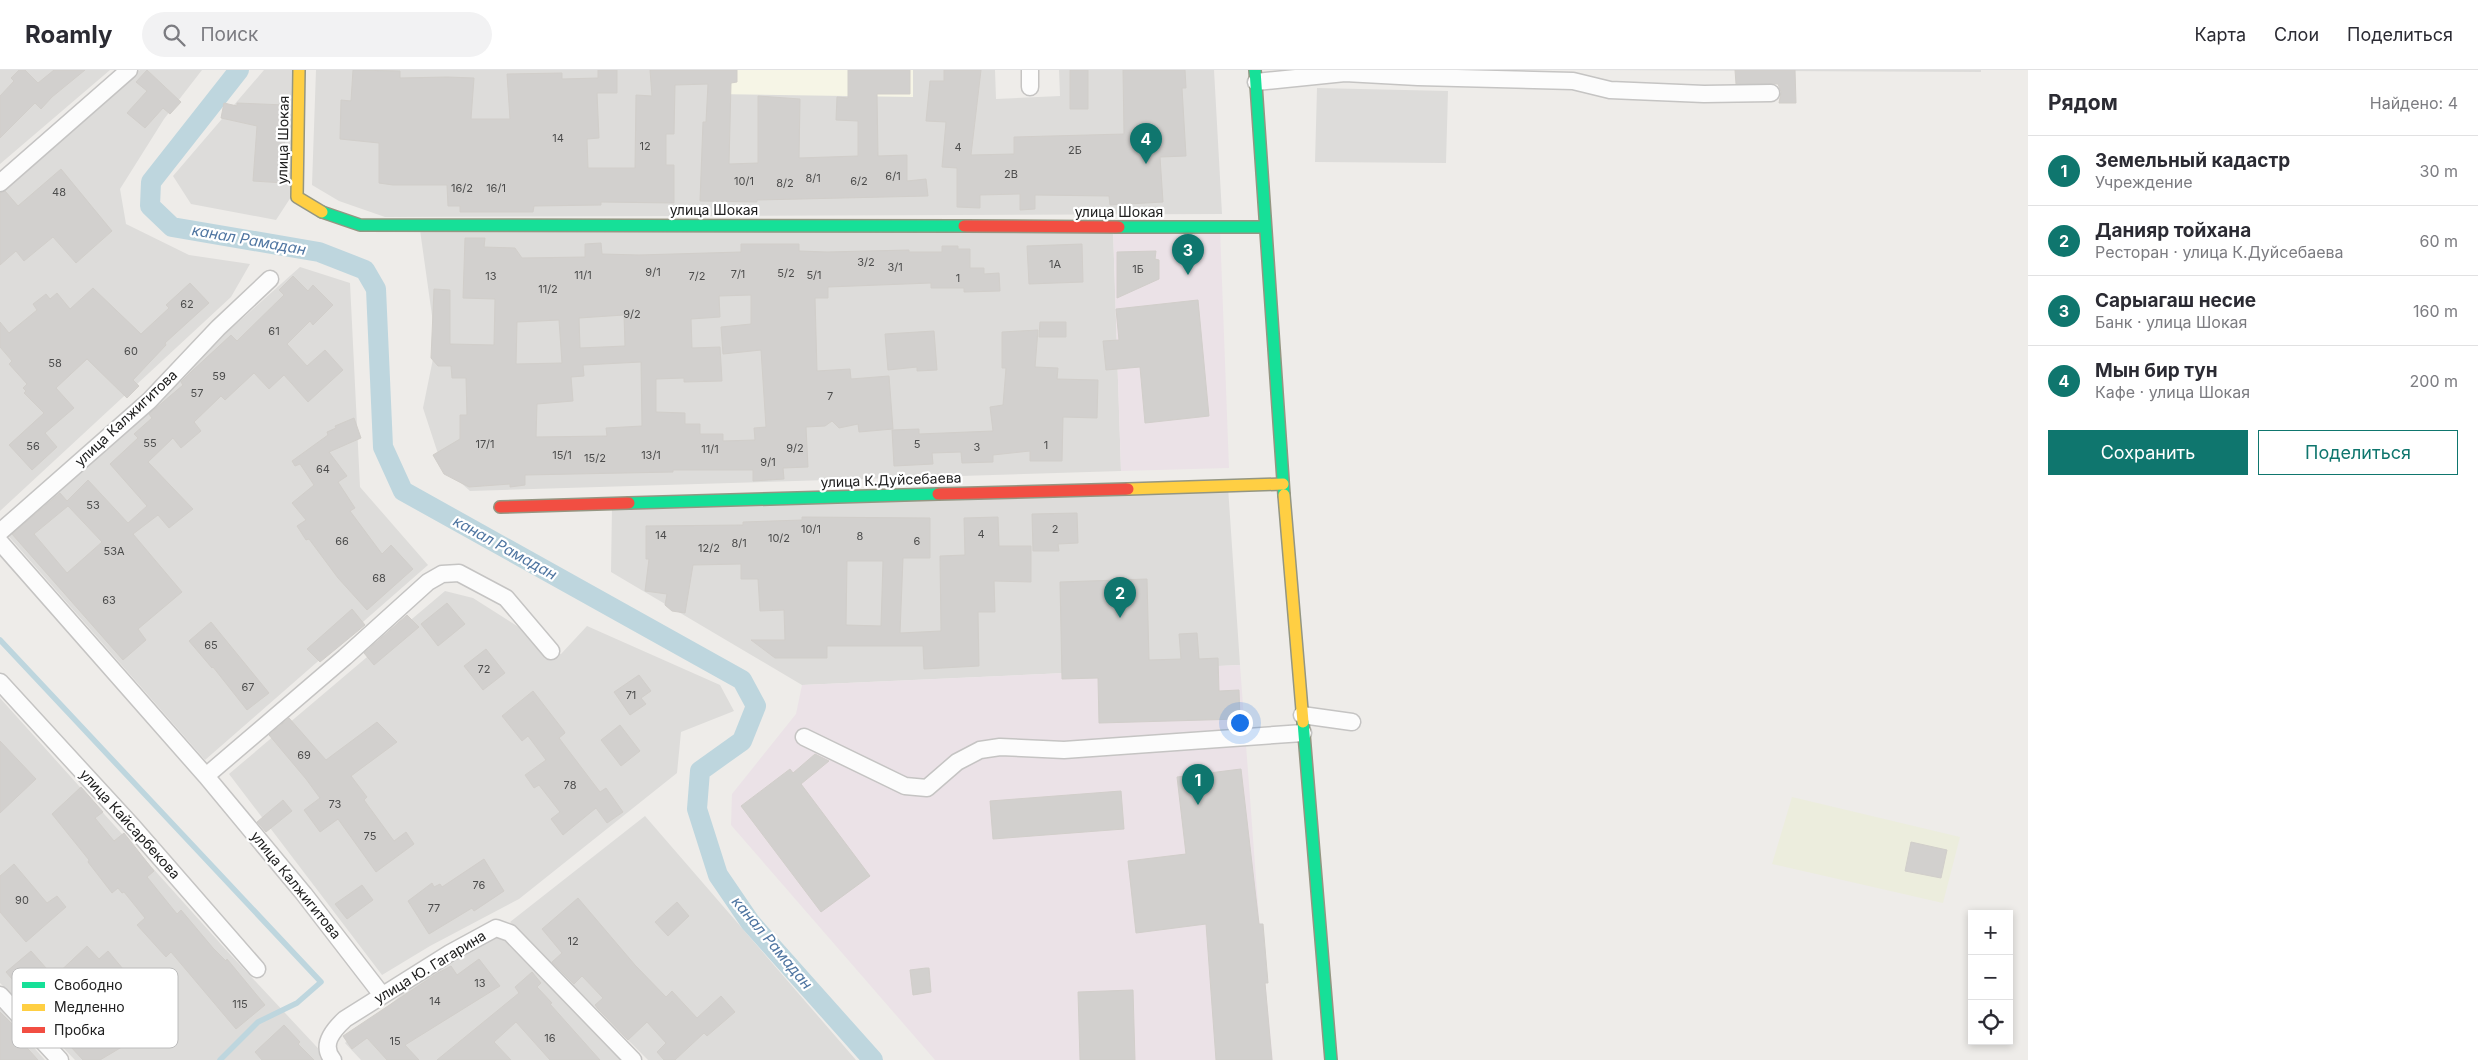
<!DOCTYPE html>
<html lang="ru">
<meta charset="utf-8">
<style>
body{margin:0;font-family:Inter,sans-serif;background:#f2f2f3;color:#2b2b33}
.controls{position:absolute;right:15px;bottom:15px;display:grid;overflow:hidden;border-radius:0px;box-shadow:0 2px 8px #0003}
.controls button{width:45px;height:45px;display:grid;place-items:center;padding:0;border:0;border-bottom:1px solid #e1e1e2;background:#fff;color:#2b2b33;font:25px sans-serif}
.you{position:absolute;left:1239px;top:652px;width:18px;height:18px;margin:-12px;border:4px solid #fff;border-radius:50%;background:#1a73e8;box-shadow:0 0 0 8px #1a73e833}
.badge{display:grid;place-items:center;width:32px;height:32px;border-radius:50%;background:#0f766e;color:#fff;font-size:16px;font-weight:700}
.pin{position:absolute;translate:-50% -41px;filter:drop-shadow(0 1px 2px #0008)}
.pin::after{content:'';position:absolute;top:26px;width:18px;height:15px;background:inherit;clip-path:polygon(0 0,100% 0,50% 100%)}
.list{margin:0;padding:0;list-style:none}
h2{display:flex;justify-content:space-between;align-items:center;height:65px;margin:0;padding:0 20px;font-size:21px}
h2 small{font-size:16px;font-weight:400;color:#7c7c81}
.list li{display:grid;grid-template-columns:32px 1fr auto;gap:15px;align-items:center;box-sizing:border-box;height:70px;padding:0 20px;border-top:1px solid #e1e1e2}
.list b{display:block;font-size:19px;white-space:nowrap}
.list p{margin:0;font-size:16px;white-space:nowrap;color:#7c7c81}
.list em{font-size:16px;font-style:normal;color:#7c7c81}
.actions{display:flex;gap:10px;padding:15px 20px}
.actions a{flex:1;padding:11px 0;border:1px solid #0f766e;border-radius:0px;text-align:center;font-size:18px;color:#0f766e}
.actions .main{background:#0f766e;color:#fff}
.icon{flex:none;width:28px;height:28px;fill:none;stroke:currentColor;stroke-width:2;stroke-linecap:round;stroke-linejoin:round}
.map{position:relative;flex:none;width:2028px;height:990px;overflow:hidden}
header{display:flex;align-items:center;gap:30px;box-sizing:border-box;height:70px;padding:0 25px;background:#fff;border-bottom:1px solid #e1e1e2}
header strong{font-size:24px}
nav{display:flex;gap:28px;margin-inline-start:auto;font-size:18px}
.search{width:350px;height:45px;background:#f2f2f3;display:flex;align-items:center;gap:12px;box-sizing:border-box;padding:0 18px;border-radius:28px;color:#7c7c81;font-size:19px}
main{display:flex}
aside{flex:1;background:#fff}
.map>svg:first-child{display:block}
.residential{fill:#dddcda}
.industrial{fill:#ebe2e7}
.education{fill:#f6f5e6}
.farmland{fill:#eceddd}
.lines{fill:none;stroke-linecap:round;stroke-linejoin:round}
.stream{stroke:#bed6de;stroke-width:5.5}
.canal{stroke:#bed6de;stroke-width:20}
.building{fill:#d2d0ce;stroke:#d1ceca;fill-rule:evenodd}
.street-casing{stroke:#c5c4c3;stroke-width:19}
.fast-casing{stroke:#949682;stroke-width:14}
.slow-casing{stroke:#949682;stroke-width:14}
.jam-casing{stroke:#949682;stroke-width:14}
.street{stroke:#fcfcfc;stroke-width:16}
.fast{stroke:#16e098;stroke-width:11}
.slow{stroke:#ffcf43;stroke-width:11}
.jam{stroke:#f24e42;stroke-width:11}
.labels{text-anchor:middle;stroke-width:4.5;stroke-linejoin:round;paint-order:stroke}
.number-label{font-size:11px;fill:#4c4c4c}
.street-label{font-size:14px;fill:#202020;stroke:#fff}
.water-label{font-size:15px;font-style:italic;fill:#4f75a1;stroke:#fff}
.key{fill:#fff;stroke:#bcbcbc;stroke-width:1}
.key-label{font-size:14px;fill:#202020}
</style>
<header>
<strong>Roamly</strong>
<div class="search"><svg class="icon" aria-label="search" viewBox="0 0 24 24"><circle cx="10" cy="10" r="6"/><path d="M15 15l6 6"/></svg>Поиск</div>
<nav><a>Карта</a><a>Слои</a><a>Поделиться</a></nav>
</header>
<main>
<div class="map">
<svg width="2028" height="990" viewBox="0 0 2028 990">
<rect width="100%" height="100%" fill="#eeece9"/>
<path class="residential" d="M0,0H110L0,94Z
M140,0H202L164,49L120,119L126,154L189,185L250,194L231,227L0,441V113L83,44Z
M264,0H292L291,127L276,150L191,134L173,106Z
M316,0H995L996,29L1060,26L1059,0H1214L1222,144L385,147L339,131L312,115Z
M1606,0H1981V2Z
M1317,18L1448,21L1446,93L1315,92Z
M1113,159L1121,401L470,421L442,396L423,338L436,274L420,160Z
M300,197L350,213L360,417L428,495L205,690L4,461Z
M1228,417L1240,595L802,615L611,502L612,436Z
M445,521L473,528L561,584L587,556L720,615L734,641L681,662L677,703L519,829L430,876L382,905L229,704Z
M0,628L228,882L329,990H75L0,913Z
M645,746L856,990H648L510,852Z
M504,862L625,990H361L345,973L407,920Z
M0,939L45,990H0Z"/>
<path class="industrial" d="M1113,159H1220L1229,398L1121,401Z
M1240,595L1259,848L1273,990H935L731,755L732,724L796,644L802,615Z"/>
<path class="education" d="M715,0H913V27L714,24Z"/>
<path class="farmland" d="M1792,727L1960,767L1943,833L1772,794Z"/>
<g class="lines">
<path class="stream" d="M0,570L321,912L297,933L258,952L220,990"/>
<path class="canal" d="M239,0L151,112L150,136L172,157L319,182L365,200L376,219L383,377L403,421L742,610L756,636L742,671L700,701L697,739L718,805L750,852L873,990"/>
</g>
<path class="building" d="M19,0H25L38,13L54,0H85L52,27L41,39L35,33L0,68V26L14,11L11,8Z
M147,0L181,32L170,44L163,38L145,58L127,43L147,21L136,12Z
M353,0L400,1V8L447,7L474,8L471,49H510L507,4L562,3V9L598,8V0H617V23H597L599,68L587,69L588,98H635L636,25L652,26L650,0H737V12L731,13L729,94L758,93V26L800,29L799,88L858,86V51L836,50L837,27L848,28V0H910V24H877L878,86L907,85V111L926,109L928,126L757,130V132L700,131L703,52H706L708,14L675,15L674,64H666V95H674V133L601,132V135L534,136L533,142H460V136H448L447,115H393L379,113V73L340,69L341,30L351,31Z
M944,0H981L971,85L1014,84V67L1124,64L1123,0H1185L1186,18H1182L1186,86L1160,87L1163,132L1110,135L1109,126L1035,125V139L1020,140V124L980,125V138L957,137V98L942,97L946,52L926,51L930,11H944Z
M1070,0H1088V39H1070Z
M1735,0H1795L1796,33H1779L1781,22L1778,14H1736Z
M224,33L237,36V33L285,35L284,113L253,111L257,56L221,48Z
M61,99L112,161L76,193L53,167L24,191L16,181L0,195V123L5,121L18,136Z
M465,168H485L484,177L515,178L522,188L585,187V174L601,173L602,184L639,185L741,182V174H799V181L827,182L909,180V182H942V176H958V179H970V198H984V204L999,203L1000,221L964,222V218H931V213L828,217V228H815L817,301L850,299L851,309L889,306L893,359L859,362L858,354L839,358L832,351L825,356L806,357L808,397L783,398L784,409L753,411V400H673V402L525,405V415L510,417V414L469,417L444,404L433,385L460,369V345H467L466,308H452L451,296H438L431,288L434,219L450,220V274L494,275L495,229L463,228ZM751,225V254L721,257L723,284L761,280L766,357L754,358L755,370L723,371V364H700V354H685V343L656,342V309L684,308V312L722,311L720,277L692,278L691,249L720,247L719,226ZM624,245L625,276L580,278L579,248ZM559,250L562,293L516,294L517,252ZM641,292L642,356L606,358L607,366L536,367L537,334L573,331L571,307L584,306L583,295Z
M1082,174L1083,212L1029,214L1027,176Z
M1156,181L1155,189L1159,190V209L1117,228V182Z
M293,206L308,221L313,215L333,235L313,255L310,251L287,274L307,296L325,280L343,300L308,332L284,305L269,319L254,303L225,330L221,326L194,352L201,361L181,378L173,368L148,392L193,439L169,458L158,445L133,464L182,522L138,559L146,570L123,590L12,464L60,423L67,431L88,410L128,453L147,436L110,394L138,368L134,364L152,348L149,344L183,315L181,312L191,302L231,265L237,271L284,225L279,220ZM68,436L102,472L67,503L34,464Z
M190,213L209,233L165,273L166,275L133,310L139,316L127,328L87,289L56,318L74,338L45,363L57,377L32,400L9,375L44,343L24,323L26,321L23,318L27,314L9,294L12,291L0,277V252L9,263L37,240L33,234L46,224L50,229L57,223L70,239L93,218L141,264L169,238L166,235Z
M1198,230L1209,346L1145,353L1140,297L1106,300L1103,271L1119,270L1116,239Z
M1040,252H1066V267H1039Z
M1038,260L1035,297L1058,298L1057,309L1098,310L1097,348L1063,347L1062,391H1030V381L993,385V392L962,393L961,382L932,383L933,394L894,396L892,360L919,359V364L993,361L990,337L1003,335L1006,298H1002V262Z
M934,261L937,300L917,301V297L888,300L885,264Z
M354,348L361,368L329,382L347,406L338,412L355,438L350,441L382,484L391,475L413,499L367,540L338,508L309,469L306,470L297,456L306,450L292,433L314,415L300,394L295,396L292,391L328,365L327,362L336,358L335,356Z
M1077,443L1078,473L1058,474L1059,481H1033L1032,444Z
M802,447L930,448V488H903L900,563L941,561L940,486L965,485L964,448L998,447L999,476H1031V512L994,511L995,542H978L979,596L924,599L923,576H827V588H775L751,570H785L784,540L760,541L758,509H741V494L693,495L685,543L672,541L665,535L667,524L645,521L649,489H646V456L743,455V452L802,450ZM847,491H883L881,556L846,555Z
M1147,509L1149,590L1181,589L1179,564L1197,563L1199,589L1218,588L1219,621L1239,620L1240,649L1099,653L1098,608L1062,609L1060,512Z
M447,533L465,554L438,576L421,554Z
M352,539L365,555L320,592L307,579Z
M407,545L419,557L374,595L364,583Z
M211,552L269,623L247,640L213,597L212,598L189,571Z
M486,579L505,603L483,620L464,596Z
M639,605L651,621L641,628L646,634L630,645L614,622Z
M533,621L564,661L565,663L559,668L600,722L606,718L623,742L607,753L596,738L563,765L551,749L560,742L539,715L534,718L525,705L546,690L528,666L522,671L502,646Z
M289,648L326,690L377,652L397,672L351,706L367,727L364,730L394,771L406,762L414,774L376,802L338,749L320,762L304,740L320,728L306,709L269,665Z
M620,655L640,681L621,696L601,670Z
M0,671L36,709L0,743Z
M815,684L829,691L801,714L870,806L821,842L741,736L790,699L793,703Z
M1241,699L1259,854H1263L1268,913H1265L1272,990H1216L1206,854L1136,863L1128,791L1186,784L1177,707Z
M81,717L103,742L95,748L114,771L124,763L154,801L147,807L177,844L181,840L213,878L226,891L227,889L265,935L236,959L171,882L166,887L137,855L145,848L124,822L122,823L118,818L112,823L88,792L89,790L52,744Z
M1121,721L1124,759L993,769L990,731Z
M283,730L292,741L266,762L257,752Z
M1911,772L1947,780L1941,808L1905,801Z
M484,789L504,821L474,841L472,838L429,864L408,831L432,813L434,817L440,814L442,817Z
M14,794L47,833L57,826L66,837L26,872L0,842V806Z
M362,815L373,830L347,849L335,834Z
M578,828L635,895L666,927L672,921L697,948L721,926L735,942L707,966L704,963L675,990H664L657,982L666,973L647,952L628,970L598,939L595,935L603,928L582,906L574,914L552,892L562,883L542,859Z
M677,832L689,846L668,866L655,852Z
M87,876L99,889L108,881L123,899L116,906L125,916L104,937L122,957L138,947L147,962L100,990H83L42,946L37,950L23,936L30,930L6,902L31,881L54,907Z
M479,889L500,916L405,975L419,990H387L367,968L352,979L343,966L436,904L451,896L457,905Z
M926,898H929L931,922L913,925L910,900Z
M532,902L541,913L537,917L552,933L550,934L600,990H550L516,952L494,972L511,990H437L519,923L515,917Z
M1133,920L1135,990H1080L1078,922Z
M0,942L22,964L19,969L38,990H0Z
M284,955L300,972L298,974L314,990H262L255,982Z"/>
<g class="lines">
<defs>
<path id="street" d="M1256,12L1345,3L1418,7L1573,11L1610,20L1704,24L1771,23
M1030,17V0
M0,113L129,0
M0,462L149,331L218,258L270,209
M0,472L206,706L304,824L382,925
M0,612L134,758L257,899
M1302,645L1352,652
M804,667L905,716L927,718L957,692L980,680L1000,677L1064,680L1303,663
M206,706L345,587L428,512L442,504L459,503L506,528L551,581
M0,925L60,990
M333,990C320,975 333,960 345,949L450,883L496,858L510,863L633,990"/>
<path id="fast" d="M1255,0L1284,425
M322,142L360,155L964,156
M1119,157H1264
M629,433L938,424
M1303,652L1331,990"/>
<path id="slow" d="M299,0L297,127L322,142
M1128,419L1283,414
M1284,425L1303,652"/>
<path id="jam" d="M964,156L1119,157
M938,424L1128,419
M500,437L629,433"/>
</defs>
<use href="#street" class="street-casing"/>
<use href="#fast" class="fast-casing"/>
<use href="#slow" class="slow-casing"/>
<use href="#jam" class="jam-casing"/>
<use href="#street" class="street"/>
<use href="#fast" class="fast"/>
<use href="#slow" class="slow"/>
<use href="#jam" class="jam"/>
</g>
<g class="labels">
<g class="number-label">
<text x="558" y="72">14</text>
<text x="645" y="80">12</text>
<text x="958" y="81">4</text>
<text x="1075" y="84">2Б</text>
<text x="1011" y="108">2В</text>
<text x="893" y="110">6/1</text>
<text x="813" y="112">8/1</text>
<text x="744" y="115">10/1</text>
<text x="859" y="115">6/2</text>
<text x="785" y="117">8/2</text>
<text x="462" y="122">16/2</text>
<text x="496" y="122">16/1</text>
<text x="59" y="126">48</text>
<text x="866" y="196">3/2</text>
<text x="1055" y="198">1А</text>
<text x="895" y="201">3/1</text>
<text x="1138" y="203">1Б</text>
<text x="653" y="206">9/1</text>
<text x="786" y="207">5/2</text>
<text x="738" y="208">7/1</text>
<text x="583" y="209">11/1</text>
<text x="814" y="209">5/1</text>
<text x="491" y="210">13</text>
<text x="697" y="210">7/2</text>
<text x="958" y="212">1</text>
<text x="548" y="223">11/2</text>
<text x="187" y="238">62</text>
<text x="632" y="248">9/2</text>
<text x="274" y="265">61</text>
<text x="131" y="285">60</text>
<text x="55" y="297">58</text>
<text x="219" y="310">59</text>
<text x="197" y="327">57</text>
<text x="830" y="330">7</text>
<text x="150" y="377">55</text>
<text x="485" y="378">17/1</text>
<text x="917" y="378">5</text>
<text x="1046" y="379">1</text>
<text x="33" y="380">56</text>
<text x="977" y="381">3</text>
<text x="795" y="382">9/2</text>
<text x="710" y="383">11/1</text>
<text x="562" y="389">15/1</text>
<text x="651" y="389">13/1</text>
<text x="595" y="392">15/2</text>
<text x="768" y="396">9/1</text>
<text x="323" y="403">64</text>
<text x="93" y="439">53</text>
<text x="811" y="463">10/1</text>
<text x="1055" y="463">2</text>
<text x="981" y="468">4</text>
<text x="661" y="469">14</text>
<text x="860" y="470">8</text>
<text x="779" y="472">10/2</text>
<text x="342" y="475">66</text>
<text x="917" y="475">6</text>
<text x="739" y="477">8/1</text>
<text x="709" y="482">12/2</text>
<text x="114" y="485">53А</text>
<text x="379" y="512">68</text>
<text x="109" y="534">63</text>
<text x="211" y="579">65</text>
<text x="484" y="603">72</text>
<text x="248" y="621">67</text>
<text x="631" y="629">71</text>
<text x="304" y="689">69</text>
<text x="570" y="719">78</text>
<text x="335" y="738">73</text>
<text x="370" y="770">75</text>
<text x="479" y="819">76</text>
<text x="22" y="834">90</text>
<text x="434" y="842">77</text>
<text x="573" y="875">12</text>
<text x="480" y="917">13</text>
<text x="435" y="935">14</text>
<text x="240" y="938">115</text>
<text x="550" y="972">16</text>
<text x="395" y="975">15</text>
</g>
<g class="street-label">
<text transform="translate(283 70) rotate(-89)" y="5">улица Шокая</text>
<text x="714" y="145">улица Шокая</text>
<text x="1119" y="147">улица Шокая</text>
<text transform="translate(126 348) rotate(-43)" y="5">улица Калжигитова</text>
<text transform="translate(891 410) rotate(-2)" y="5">улица К.Дуйсебаева</text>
<text transform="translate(130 754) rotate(48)" y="5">улица Кайсарбекова</text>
<text transform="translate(296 815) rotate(51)" y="5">улица Калжигитова</text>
<text transform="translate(430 897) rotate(-31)" y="5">улица Ю. Гагарина</text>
</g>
<g class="water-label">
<text transform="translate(249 170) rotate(10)" y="5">канал Рамадан</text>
<text transform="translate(505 478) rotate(29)" y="5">канал Рамадан</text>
<text transform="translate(772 873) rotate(50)" y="5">канал Рамадан</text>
</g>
</g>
<rect x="12" y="898" width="166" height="80" rx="8" class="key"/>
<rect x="22" y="912" width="23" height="6" fill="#16e098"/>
<rect x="22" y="934" width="23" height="7" fill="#ffcf43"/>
<rect x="22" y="957" width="23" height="6" fill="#f24e42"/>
<g class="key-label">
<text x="54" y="920">Свободно</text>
<text x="54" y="942">Медленно</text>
<text x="54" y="965">Пробка</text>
</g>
</svg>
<div class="controls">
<button>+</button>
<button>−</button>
<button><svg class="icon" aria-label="locate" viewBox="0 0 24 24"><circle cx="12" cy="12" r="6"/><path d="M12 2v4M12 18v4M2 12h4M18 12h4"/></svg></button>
</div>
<div class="you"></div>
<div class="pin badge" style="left:1198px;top:735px">1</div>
<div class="pin badge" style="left:1120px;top:548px">2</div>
<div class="pin badge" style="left:1188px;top:205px">3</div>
<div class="pin badge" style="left:1146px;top:94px">4</div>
</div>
<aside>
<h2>Рядом<small>Найдено: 4</small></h2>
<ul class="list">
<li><span class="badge">1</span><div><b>Земельный кадастр</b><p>Учреждение</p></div><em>30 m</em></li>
<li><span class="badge">2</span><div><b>Данияр тойхана</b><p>Ресторан · улица К.Дуйсебаева</p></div><em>60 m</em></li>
<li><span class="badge">3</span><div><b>Сарыагаш несие</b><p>Банк · улица Шокая</p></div><em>160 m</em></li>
<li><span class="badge">4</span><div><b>Мын бир тун</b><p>Кафе · улица Шокая</p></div><em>200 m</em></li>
</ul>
<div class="actions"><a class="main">Сохранить</a><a>Поделиться</a></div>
</aside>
</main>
